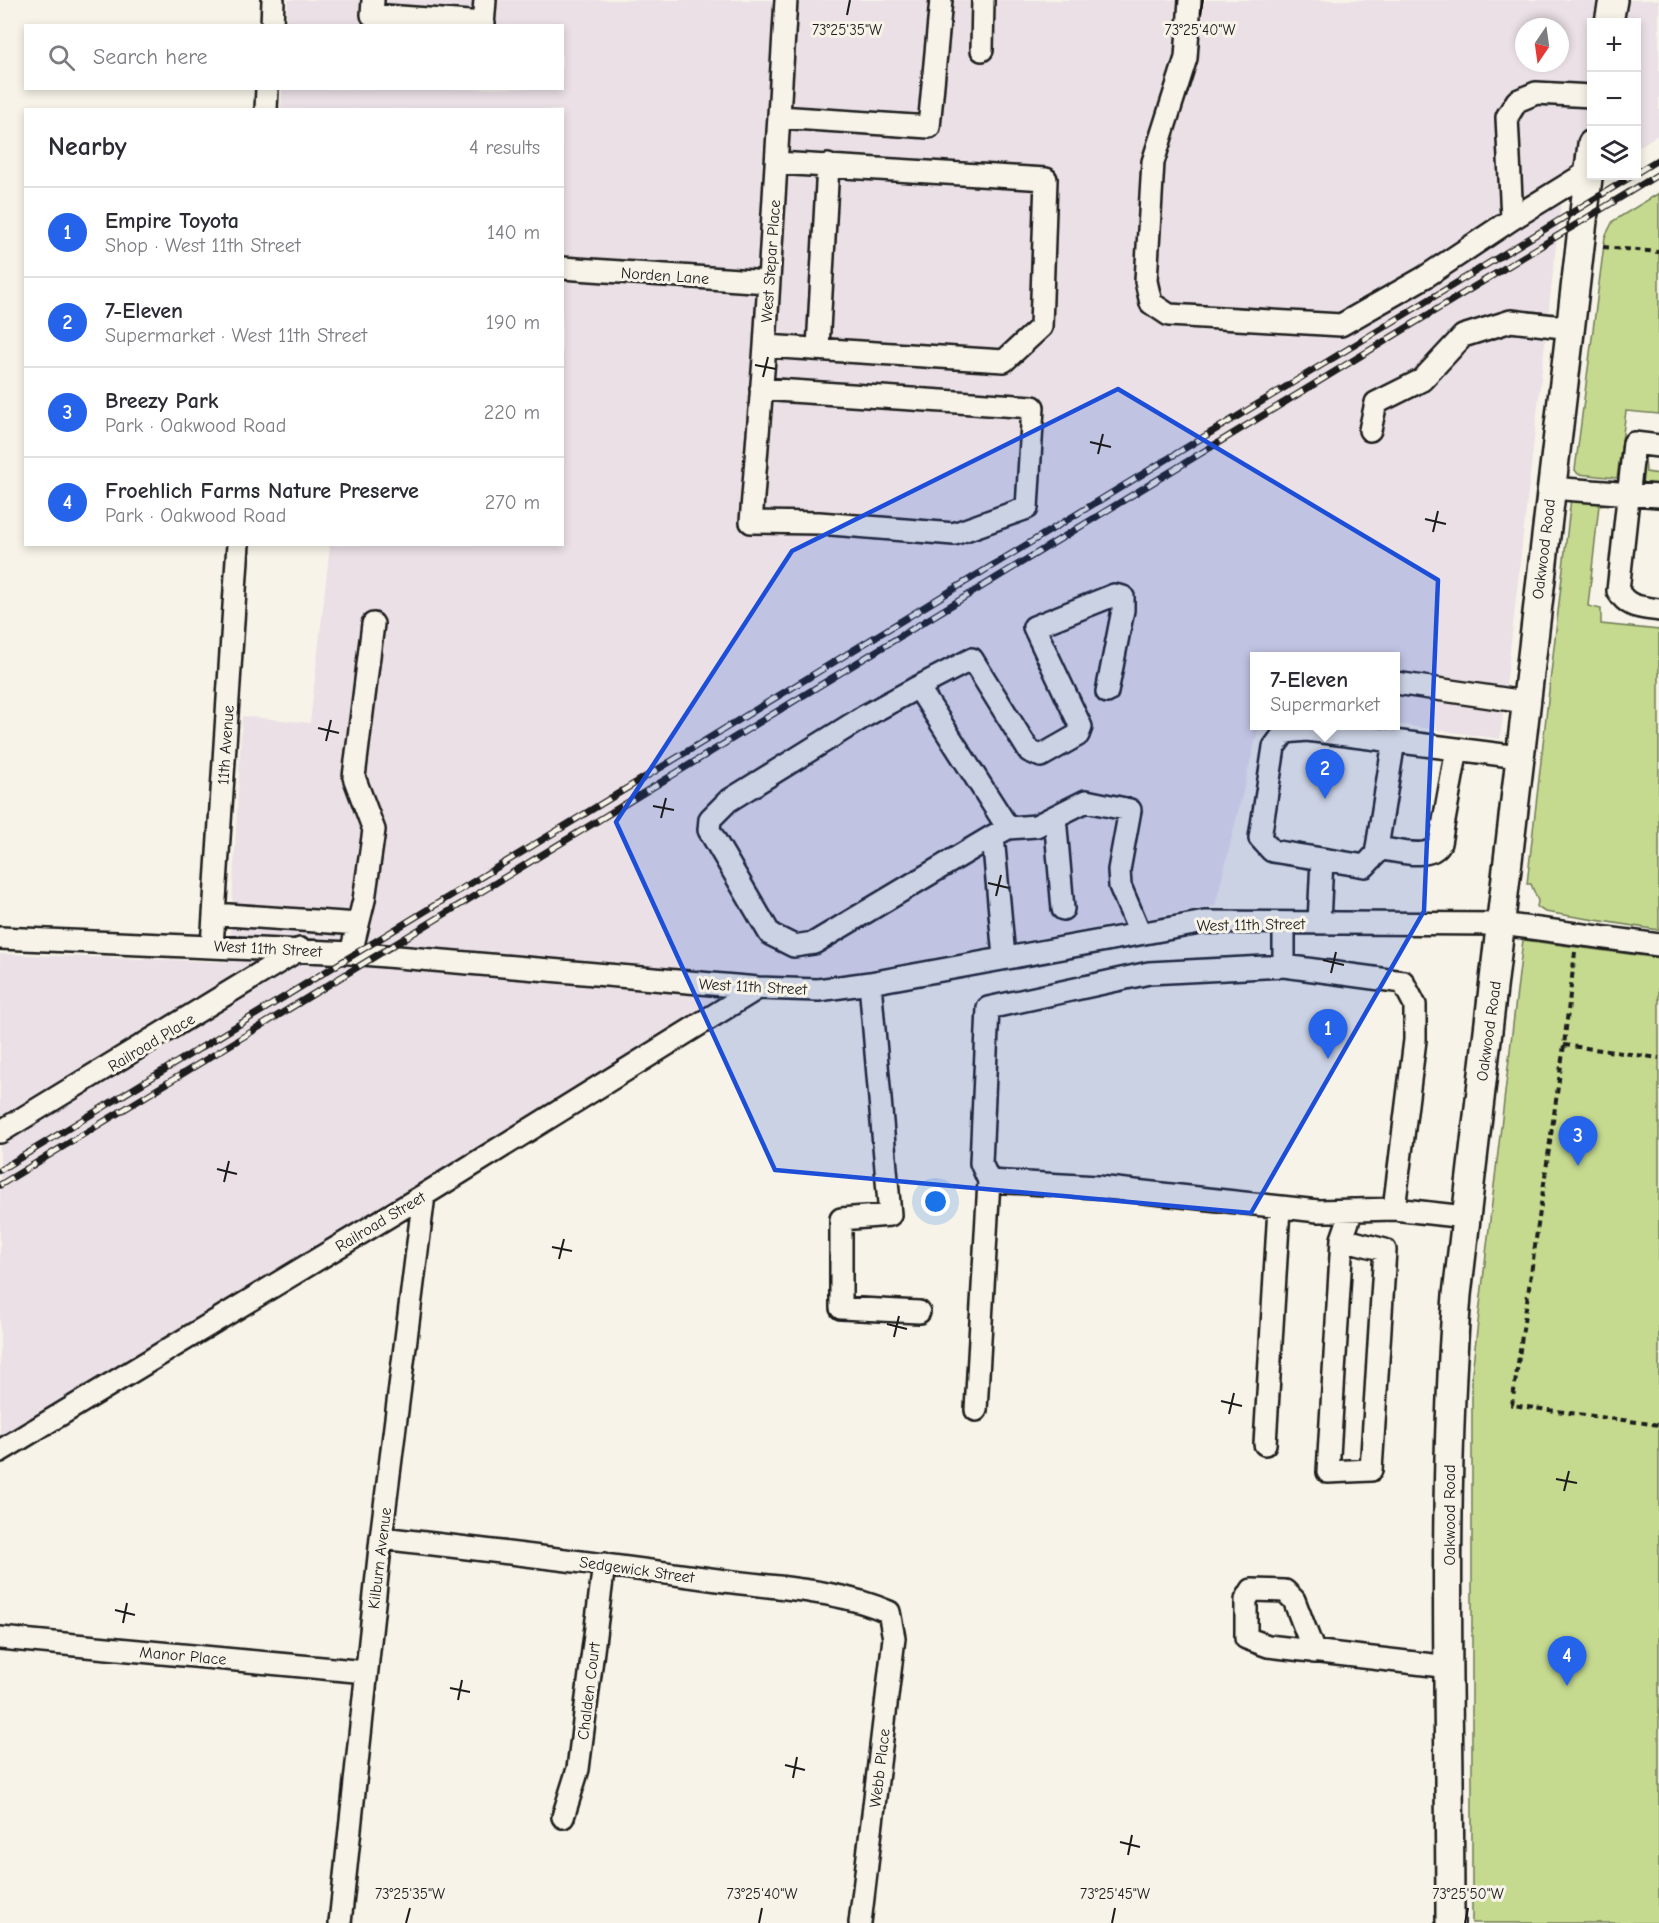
<!DOCTYPE html>
<meta charset="utf-8">
<style>
body{margin:0;font-family:"Comic Neue",sans-serif;background:#f2f2f3;color:#2b2b33}
.controls{position:absolute;right:18px;top:18px;display:grid;overflow:hidden;border-radius:0px;box-shadow:0 3px 9px #0003}
.controls button{width:54px;height:54px;display:grid;place-items:center;padding:0;border:0;border-bottom:2px solid #e1e1e2;background:#fff;color:#2b2b33;font:30px sans-serif}
.compass{position:absolute;left:1515px;top:18px;width:54px;height:54px;border-radius:50%;background:#fff;box-shadow:0 3px 9px #0003;rotate:193deg}
.you{position:absolute;left:936px;top:1202px;width:21px;height:21px;margin:-15px;border:4px solid #fff;border-radius:50%;background:#1a73e8;box-shadow:0 0 0 9px #1a73e833}
.badge{display:grid;place-items:center;width:39px;height:39px;border-radius:50%;background:#2563eb;color:#fff;font-size:20px;font-weight:700}
.pin{position:absolute;translate:-50% -50px;filter:drop-shadow(0 2px 3px #0008)}
.pin::after{content:'';position:absolute;top:32px;width:21px;height:18px;background:inherit;clip-path:polygon(0 0,100% 0,50% 100%)}
.popup{position:absolute;left:1250px;top:652px;width:150px;height:78px;box-sizing:border-box;display:grid;place-content:center;border-radius:0px;background:#fff;filter:drop-shadow(0 2px 4px #0005);font-size:20px;white-space:nowrap;color:#7c7c81}
.popup b{font-size:22px;color:#2b2b33}
.popup::after{content:'';position:absolute;left:50%;top:100%;margin-left:-12px;border:12px solid transparent;border-top-color:#fff}
.list{margin:0;padding:0;list-style:none}
h2{display:flex;justify-content:space-between;align-items:center;height:78px;margin:0;padding:0 24px;font-size:26px}
h2 small{font-size:20px;font-weight:400;color:#7c7c81}
.list li{display:grid;grid-template-columns:39px 1fr auto;gap:18px;align-items:center;box-sizing:border-box;height:90px;padding:0 24px;border-top:2px solid #e1e1e2}
.list b{display:block;font-size:22px;white-space:nowrap}
.list p{margin:0;font-size:20px;white-space:nowrap;color:#7c7c81}
.list em{font-size:20px;font-style:normal;color:#7c7c81}
.icon{flex:none;width:33px;height:33px;fill:none;stroke:currentColor;stroke-width:2;stroke-linecap:round;stroke-linejoin:round}
.map{position:relative;flex:none;width:1659px;height:1923px;overflow:hidden}
.search{position:absolute;background:#fff;box-shadow:0 3px 9px #0003;left:24px;top:24px;width:540px;height:66px;display:flex;align-items:center;gap:15px;box-sizing:border-box;padding:0 21px;border-radius:0px;color:#7c7c81;font-size:22px}
.panel{position:absolute;background:#fff;box-shadow:0 3px 9px #0003;left:24px;top:108px;width:540px;height:438px;border-radius:0px}
.map>svg:first-child{display:block}
.built{fill:#eae0e6;fill-rule:evenodd}
.green{fill:#c5da8f;stroke:#707b56;stroke-width:1.5}
.lines{fill:none;stroke-linecap:round;stroke-linejoin:round}
.minor-casing{stroke:#1c1c1c;stroke-width:26}
.major-casing{stroke:#1c1c1c;stroke-width:32}
.path{stroke:#1c1c1c;stroke-width:4;stroke-dasharray:6 4.5;stroke-linecap:butt}
.minor{stroke:#f7f3e8;stroke-width:21}
.major{stroke:#f7f3e8;stroke-width:27}
.rail-casing{stroke:#1c1c1c;stroke-width:7}
.rail{stroke:#f7f3e8;stroke-width:4.5;stroke-dasharray:14;stroke-linecap:butt}
.marked{fill:#1d4ed8;fill-opacity:0.2;stroke:#1d4ed8;stroke-width:4.5;stroke-linejoin:round}
.ticks{fill:none;stroke:#1c1c1c;stroke-width:2}
.labels{text-anchor:middle;stroke-width:6;stroke-linejoin:round;paint-order:stroke}
.street-label{font-size:16px;fill:#1c1c1c;stroke:#f7f3e8}
.ticks-label{font-size:15px;text-anchor:middle;fill:#1c1c1c;stroke:#f7f3e8;stroke-width:6;stroke-linejoin:round;paint-order:stroke}
</style>
<div class="map">
<svg width="1659" height="1923" viewBox="0 0 1659 1923">
<rect width="100%" height="100%" fill="#f7f3e8"/>
<filter id="ink" filterUnits="userSpaceOnUse"><feTurbulence type="fractalNoise" baseFrequency=".0167" numOctaves="2"/><feDisplacementMap in="SourceGraphic" scale="12" xChannelSelector="R" yChannelSelector="G"/><feConvolveMatrix kernelMatrix="1 2 1 2 8 2 1 2 1" color-interpolation-filters="sRGB"/></filter>
<g filter="url(#ink)">
<path class="built" d="M288,0H1659V134L1637,148L1636,22H1592L1591,175L1562,193L1500,739L1396,724V656H1254V726H1259L1215,906L828,977H762L0,1440V954L229,962L242,716L310,723L330,545L562,544V110L281,109L282,89L562,88V26L286,25ZM1524,27H1560V63H1524Z"/>
<path class="green" d="M1659,193V414L1626,411L1617,478L1578,474L1575,470L1605,237L1613,221Z
M1645,458L1646,472L1659,474V485L1644,483L1639,478L1642,460Z
M1571,498L1616,503L1599,505L1588,606L1601,609V624L1659,630V930L1545,912L1537,907L1538,901L1531,884H1527Z
M1523,940L1659,958V1923H1472V1373Z"/>
<g class="lines">
<defs>
<path id="minor" d="M373,0L372,15L484,23
M1190,0L1186,58L1153,162L1146,281L1151,303L1169,315L1341,325L1425,277L1512,219L1507,117L1517,101L1536,93L1592,96
M272,26L273,0
M483,26L485,0
M982,50L983,0
M266,110L267,88
M779,117L929,127L941,0
M1512,219L1588,172
M562,268L768,282
M765,346L1004,361L1041,327L1046,179L777,163
M818,348L828,165
M761,389L1033,407L1027,508L954,534L819,523L751,522L765,346L786,0
M1370,430L1376,403L1422,380L1463,336L1511,321L1571,328
M1659,446L1634,443L1618,591C1628,608 1640,607 1659,610
M1550,488L1659,496
M1396,683L1525,702
M918,687L972,659L1029,751L1041,756L1078,735L1081,727L1034,627L1114,595L1123,597V610L1107,692
M1055,817L1063,909
M1008,828L1036,826L1086,801L1130,810L1119,870L1120,886L1140,933
M993,836L1008,828L918,687L865,716L728,801L710,819L709,830L770,934L794,946L814,943L993,836L1004,957
M1377,848C1395,850 1430,862 1440,843L1457,749
M1322,859L1365,866L1376,854L1394,741
M214,914L358,924
M1284,923V966L1403,982L1415,1005V1040L1394,1209L1318,1211L1098,1187L989,1181L981,1163L988,1008L1149,973L1284,966
M1319,923L1322,859L1272,851L1260,838L1274,747L1285,732L1307,730L1519,757
M0,938L351,953L758,988L818,990L870,983L1205,922L1501,924L1659,945
M212,946L238,544
M351,953L364,900L374,830L354,777L373,624
M870,983L890,1215L841,1219V1308L919,1312
M0,1132L300,949
M1394,1209L1465,1217
M1342,1239L1385,1250L1371,1470L1328,1472L1342,1239L1352,1210
M976,1410L989,1181
M1265,1444L1279,1208
M0,1451L424,1195L758,988
M381,1538C496,1551 610,1565 725,1581C779,1588 839,1590 889,1612L894,1638L860,1923
M0,1638L366,1672
M1314,1652L1294,1600L1285,1591L1252,1590L1246,1600V1638L1268,1646L1450,1667
M563,1817L578,1769L604,1564
M340,1923L381,1538L424,1195"/>
<path id="major" d="M1609,22L1613,0
M1450,1923C1450,1715 1441,1502 1457,1295L1592,144"/>
</defs>
<use href="#minor" class="minor-casing"/>
<use href="#major" class="major-casing"/>
<path class="path" d="M1603,247L1659,252
M1575,952L1564,1045L1512,1405L1659,1425
M1564,1045L1659,1058"/>
<use href="#minor" class="minor"/>
<use href="#major" class="major"/>
<defs>
<path id="rail" d="M1636,173L1659,159
M0,1170L1632,176
M0,1185L1659,174"/>
</defs>
<use href="#rail" class="rail-casing"/>
<use href="#rail" class="rail"/>
</g>
</g>
<path class="marked" d="M1118,389L1438,580L1424,911L1251,1213L775,1170L616,822L792,551Z"/>
<path class="ticks" d="M847,15L850,0M1200,15L1203,0M755,365L776,369M763,377L768,357M1090,442L1111,447M1098,454L1103,434M1425,519L1446,524M1433,532L1438,511M318,728L339,733M326,741L331,720M653,806L674,810M661,818L666,798M988,883L1009,888M996,896L1001,875M1323,960L1344,965M1331,973L1336,952M217,1169L237,1174M224,1182L229,1161M552,1247L572,1251M559,1259L564,1239M887,1324L907,1329M894,1337L899,1316M1221,1401L1242,1406M1229,1414L1234,1393M1556,1479L1577,1483M1564,1491L1569,1471M115,1610L135,1615M123,1623L127,1603M450,1688L470,1692M458,1700L462,1680M785,1765L805,1770M793,1778L797,1757M1120,1842L1140,1847M1128,1855L1132,1835M406,1923L410,1908M759,1923L762,1908M1112,1923L1115,1908M1465,1923L1468,1908"/>
<g class="labels">
<g class="street-label">
<text transform="translate(770 261) rotate(-86)" y="6">West Stepar Place</text>
<text transform="translate(665 275) rotate(4)" y="6">Norden Lane</text>
<text transform="translate(1543 549) rotate(-83)" y="6">Oakwood Road</text>
<text transform="translate(225 745) rotate(-86)" y="6">11th Avenue</text>
<text transform="translate(1251 924) rotate(-1)" y="6">West 11th Street</text>
<text transform="translate(268 948) rotate(3)" y="6">West 11th Street</text>
<text transform="translate(753 986) rotate(3)" y="6">West 11th Street</text>
<text transform="translate(1488 1031) rotate(-82)" y="6">Oakwood Road</text>
<text transform="translate(151 1042) rotate(-31)" y="6">Railroad Place</text>
<text transform="translate(380 1221) rotate(-31)" y="6">Railroad Street</text>
<text transform="translate(1449 1515) rotate(-90)" y="6">Oakwood Road</text>
<text transform="translate(379 1558) rotate(-83)" y="6">Kilburn Avenue</text>
<text transform="translate(637 1569) rotate(8)" y="6">Sedgewick Street</text>
<text transform="translate(183 1655) rotate(5)" y="6">Manor Place</text>
<text transform="translate(588 1691) rotate(-83)" y="6">Chalden Court</text>
<text transform="translate(879 1768) rotate(-83)" y="6">Webb Place</text>
</g>
</g>
<g class="ticks-label">
<text x="847" y="35">73°25'35"W</text>
<text x="1200" y="35">73°25'40"W</text>
<text x="410" y="1899">73°25'35"W</text>
<text x="762" y="1899">73°25'40"W</text>
<text x="1115" y="1899">73°25'45"W</text>
<text x="1468" y="1899">73°25'50"W</text>
</g>
</svg>
<div class="controls">
<button>+</button>
<button>−</button>
<button><svg class="icon" aria-label="layers" viewBox="0 0 24 24"><path d="M12 4l9 5-9 5-9-5zM3 14l9 5 9-5"/></svg></button>
</div>
<svg class="compass" viewBox="-18 -18 36 36"><path d="M0-13l5 13h-10z" fill="#e53935"/><path d="M0 13l5-13h-10z" fill="#7c7c81"/></svg>
<div class="you"></div>
<div class="pin badge" style="left:1328px;top:1059px">1</div>
<div class="pin badge" style="left:1325px;top:799px">2</div>
<div class="popup"><b>7-Eleven</b>Supermarket</div>
<div class="pin badge" style="left:1578px;top:1166px">3</div>
<div class="pin badge" style="left:1567px;top:1686px">4</div>
<div class="search"><svg class="icon" aria-label="search" viewBox="0 0 24 24"><circle cx="10" cy="10" r="6"/><path d="M15 15l6 6"/></svg>Search here</div>
<section class="panel">
<h2>Nearby<small>4 results</small></h2>
<ul class="list">
<li><span class="badge">1</span><div><b>Empire Toyota</b><p>Shop · West 11th Street</p></div><em>140 m</em></li>
<li><span class="badge">2</span><div><b>7-Eleven</b><p>Supermarket · West 11th Street</p></div><em>190 m</em></li>
<li><span class="badge">3</span><div><b>Breezy Park</b><p>Park · Oakwood Road</p></div><em>220 m</em></li>
<li><span class="badge">4</span><div><b>Froehlich Farms Nature Preserve</b><p>Park · Oakwood Road</p></div><em>270 m</em></li>
</ul>
</section>
</div>
